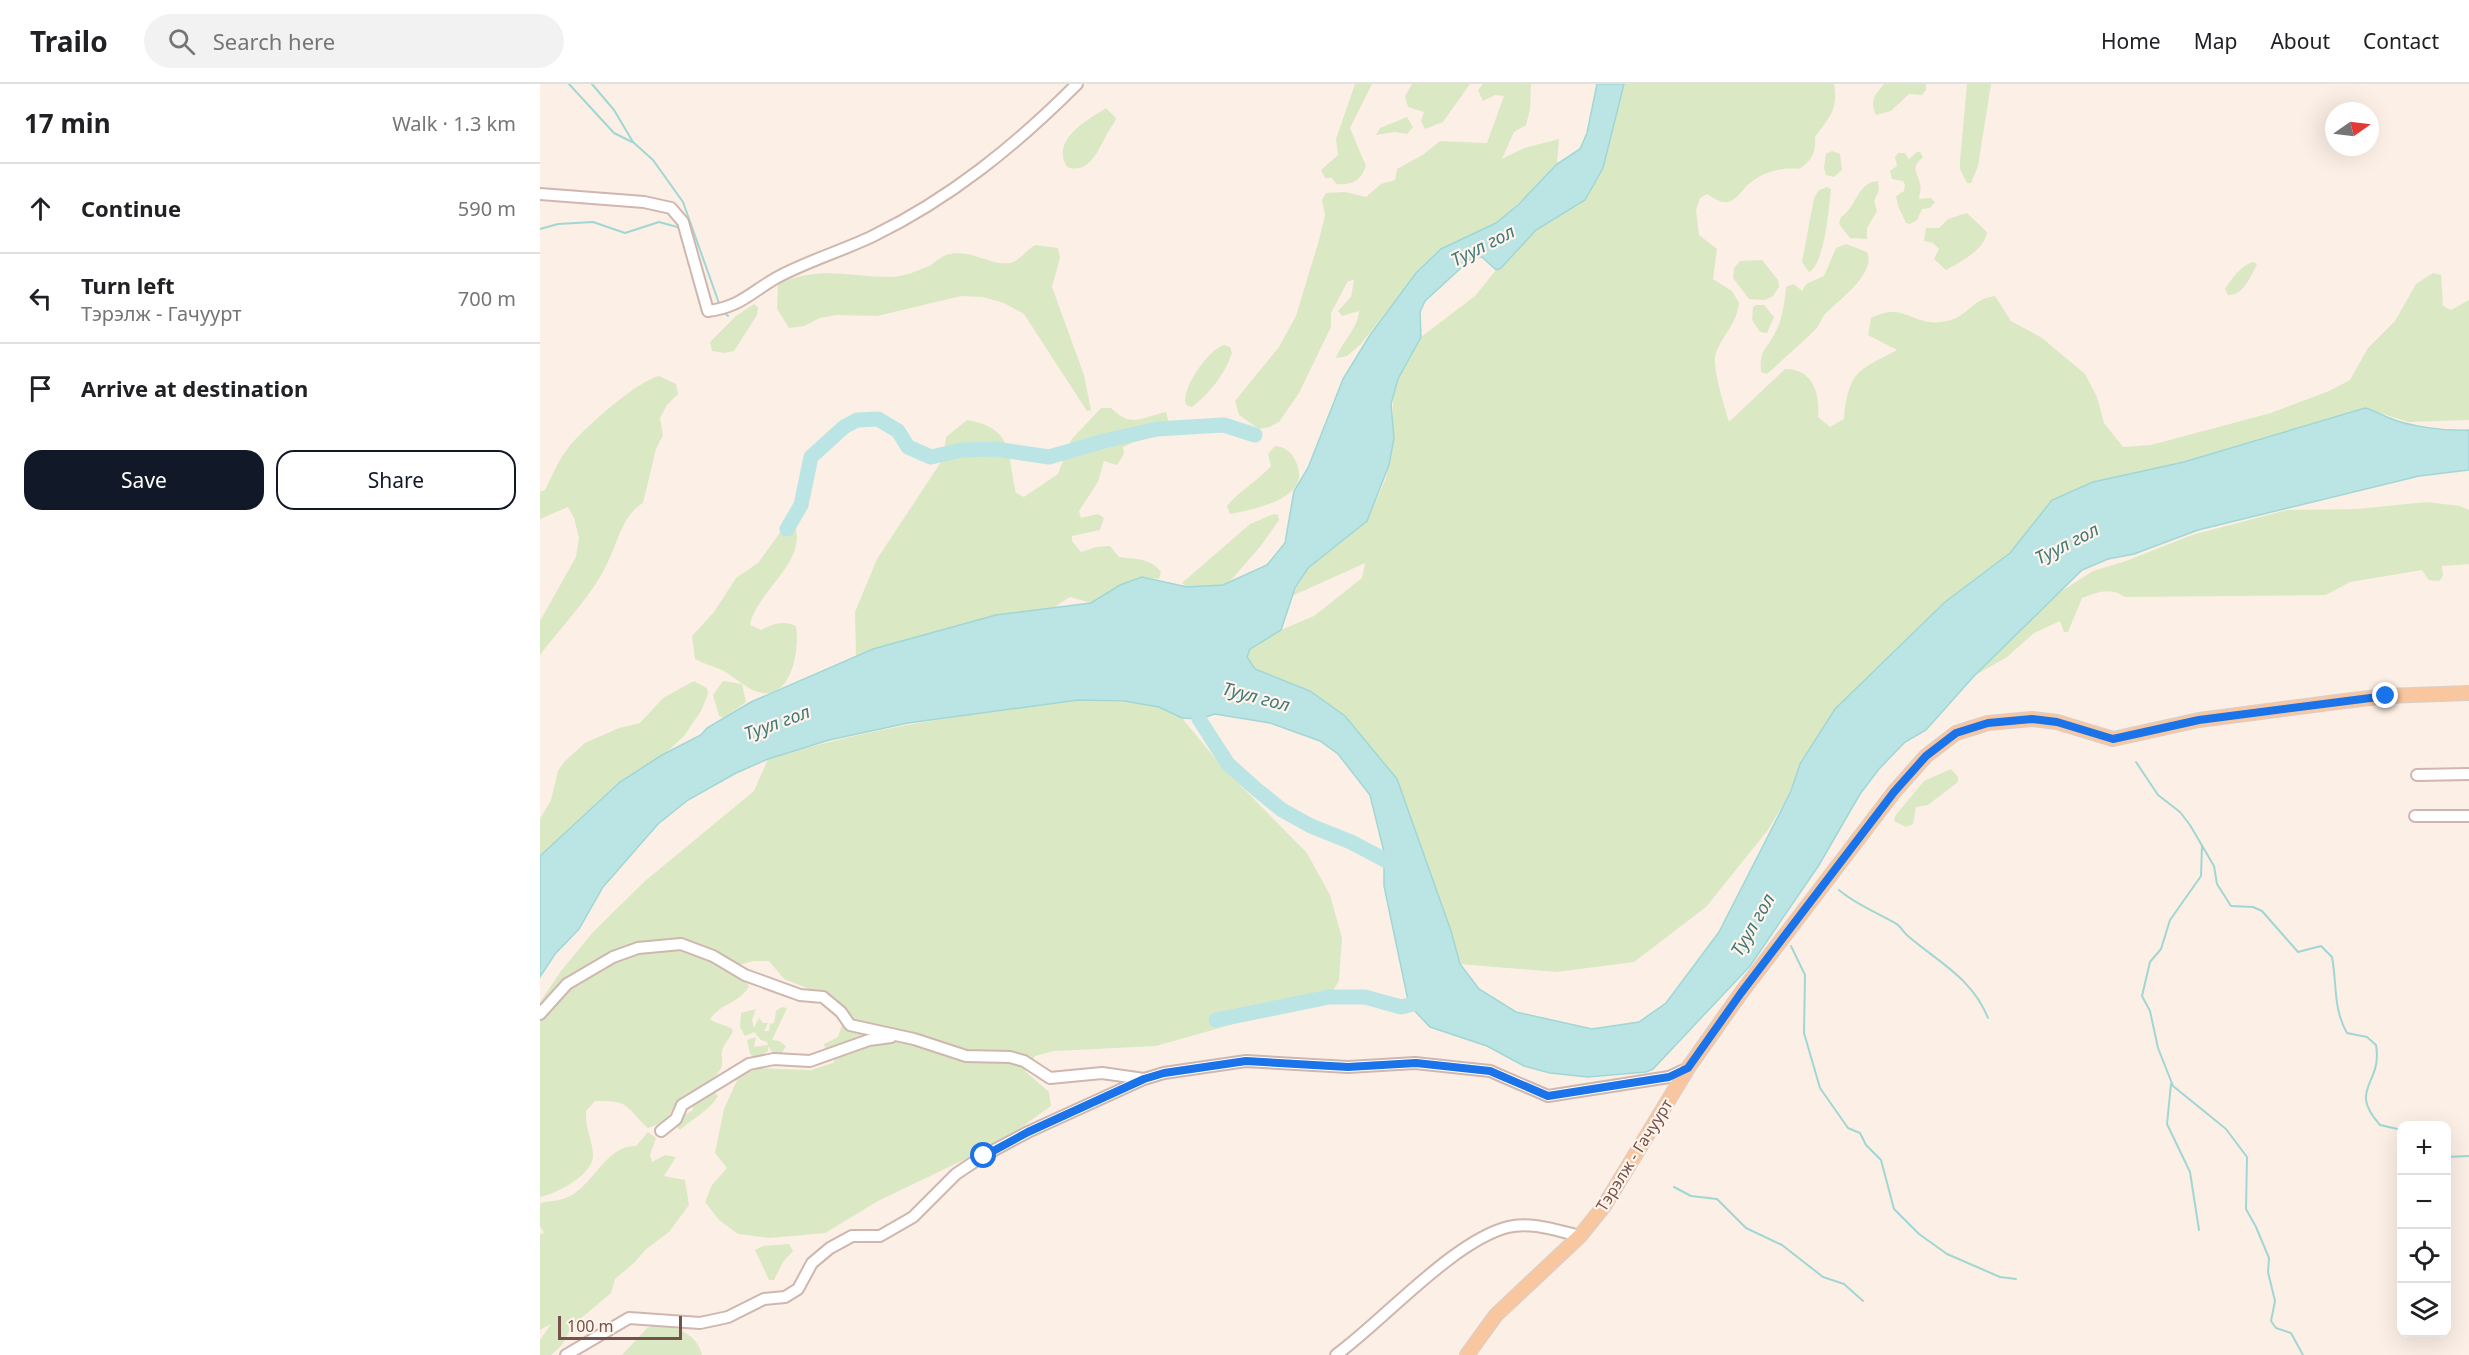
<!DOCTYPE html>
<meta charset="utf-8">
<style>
body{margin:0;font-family:"Noto Sans",sans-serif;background:#f2f2f2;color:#202124}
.controls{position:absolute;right:18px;bottom:18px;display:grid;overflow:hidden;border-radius:12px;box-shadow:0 6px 24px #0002}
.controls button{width:54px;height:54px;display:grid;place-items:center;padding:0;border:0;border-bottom:2px solid #e0e0e0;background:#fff;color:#202124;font:30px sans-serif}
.compass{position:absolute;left:1785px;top:18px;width:54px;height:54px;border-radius:50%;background:#fff;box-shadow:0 6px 24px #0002;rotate:76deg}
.scale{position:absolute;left:18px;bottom:15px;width:124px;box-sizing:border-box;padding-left:6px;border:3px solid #74524b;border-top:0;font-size:16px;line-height:21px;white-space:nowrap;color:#74524b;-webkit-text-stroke:4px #fff4ec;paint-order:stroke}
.stop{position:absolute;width:18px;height:18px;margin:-14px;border:4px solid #1a73e8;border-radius:50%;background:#fff}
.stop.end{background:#1a73e8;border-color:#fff;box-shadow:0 2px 6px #0008}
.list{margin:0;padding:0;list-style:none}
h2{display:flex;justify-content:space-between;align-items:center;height:78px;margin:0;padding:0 24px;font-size:26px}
h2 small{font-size:20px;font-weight:400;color:#757577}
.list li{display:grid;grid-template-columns:39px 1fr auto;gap:18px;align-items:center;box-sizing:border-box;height:90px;padding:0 24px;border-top:2px solid #e0e0e0}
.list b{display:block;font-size:22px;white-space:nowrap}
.list p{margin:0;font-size:20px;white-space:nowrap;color:#757577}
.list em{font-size:20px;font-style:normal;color:#757577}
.actions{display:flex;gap:12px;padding:18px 24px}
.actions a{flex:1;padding:14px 0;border:2px solid #111827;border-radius:18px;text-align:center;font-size:21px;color:#111827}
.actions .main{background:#111827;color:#fff}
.icon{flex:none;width:33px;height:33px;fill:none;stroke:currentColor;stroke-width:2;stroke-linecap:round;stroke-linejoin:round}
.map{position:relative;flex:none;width:1929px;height:1271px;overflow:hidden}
header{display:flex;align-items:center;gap:36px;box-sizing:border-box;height:84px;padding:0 30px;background:#fff;border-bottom:2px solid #e0e0e0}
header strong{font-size:28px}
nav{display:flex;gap:33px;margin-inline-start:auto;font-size:21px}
.search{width:420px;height:54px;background:#f2f2f2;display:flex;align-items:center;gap:15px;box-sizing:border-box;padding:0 21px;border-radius:33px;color:#757577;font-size:22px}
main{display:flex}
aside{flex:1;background:#fff}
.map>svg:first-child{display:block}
.green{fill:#dae9c4}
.water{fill:#bae5e4;stroke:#a0d7d5;stroke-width:1.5}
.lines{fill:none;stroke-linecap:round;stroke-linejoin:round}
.stream{stroke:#a0d7d5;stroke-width:2}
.river{stroke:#bae5e4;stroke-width:15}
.minor-casing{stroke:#cfb7af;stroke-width:14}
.major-casing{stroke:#d8cfcd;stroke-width:16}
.minor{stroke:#fff;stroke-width:10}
.major{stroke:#f9c79f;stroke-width:14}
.route{stroke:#1a73e8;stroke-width:8}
.labels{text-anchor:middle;stroke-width:4.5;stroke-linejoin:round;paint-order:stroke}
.street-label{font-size:16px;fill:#74524b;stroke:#fff4ec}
.water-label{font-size:18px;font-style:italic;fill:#3f7978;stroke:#fff4ec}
</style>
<header>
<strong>Trailo</strong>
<div class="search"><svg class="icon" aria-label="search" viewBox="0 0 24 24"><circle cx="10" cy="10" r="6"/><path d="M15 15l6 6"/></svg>Search here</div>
<nav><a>Home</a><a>Map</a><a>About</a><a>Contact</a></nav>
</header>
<main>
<aside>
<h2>17 min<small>Walk · 1.3 km</small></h2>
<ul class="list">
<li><svg class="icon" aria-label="ahead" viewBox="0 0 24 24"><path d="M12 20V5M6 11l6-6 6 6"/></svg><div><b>Continue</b></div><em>590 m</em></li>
<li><svg class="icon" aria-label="left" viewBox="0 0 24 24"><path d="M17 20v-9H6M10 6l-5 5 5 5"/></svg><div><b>Turn left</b><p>Тэрэлж - Гачуурт</p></div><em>700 m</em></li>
<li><svg class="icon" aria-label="arrive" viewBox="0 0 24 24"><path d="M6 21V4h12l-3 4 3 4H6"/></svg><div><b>Arrive at destination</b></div></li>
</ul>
<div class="actions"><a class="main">Save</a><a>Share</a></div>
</aside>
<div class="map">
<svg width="1929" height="1271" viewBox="0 0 1929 1271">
<rect width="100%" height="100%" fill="#fcefe5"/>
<path class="green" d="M815,0H832L810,44L826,82C820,98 812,101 796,100L792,94H785L781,86L798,71L796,55Z
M872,0H930L903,38L885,45L881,37L884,28L868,23L865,12Z
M943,0H991L990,25L986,41L974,48L962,75L984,64L1019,55L1017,80L967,131L956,139L901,166L876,189L821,260L807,272L796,274C802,258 818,244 819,227L802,232L798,227L811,213L814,196L808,197L791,229V243L759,309L739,338L729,343L719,345L699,331L695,317L739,263L756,232L779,156L785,131L782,116L786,109L805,108L826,113L841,100L855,96L857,85L884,70L900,57L947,59L964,12L955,11L943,17L938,6Z
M1084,0H1294C1298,27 1290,32 1275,53C1276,69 1272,76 1259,85C1242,83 1223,88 1210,99C1202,105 1196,119 1184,118C1179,118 1172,113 1167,110L1160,114L1156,126L1159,151L1177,165L1173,195L1192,207L1199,219C1196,242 1184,248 1176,269C1171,282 1185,323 1189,338L1245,285C1273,285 1280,309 1278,333L1290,343L1304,335C1309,287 1317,287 1357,266L1328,251L1331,234C1365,217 1371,242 1402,238C1430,234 1428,216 1455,212L1471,237L1502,254L1545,290L1557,313L1564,339L1583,363L1611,361L1731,329L1789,307L1810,296L1828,264L1855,237L1876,200L1893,189L1901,191L1903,222L1911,226L1929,216V336L1868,338L1825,324L1644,378L1553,398L1512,416L1470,469L1405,518L1295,625L1260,680L1251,707L1228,746L1166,823L1094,878L1016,888L920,880L911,847L857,695L805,632L770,606L715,585L707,573L710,565L741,546L774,532L822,494L825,479L752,512L768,484L827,437L846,394L852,368L853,312L858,295L881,253L935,212L956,186L996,146L1045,116L1063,84Z
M1344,0H1386V6L1382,11L1369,10L1351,27L1336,31C1329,17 1335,11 1344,0Z
M1427,0H1451L1438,82L1431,99H1427L1420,85V77Z
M566,24L576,34C574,41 569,45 566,52C558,66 549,91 527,83C510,55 548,36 566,24Z
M867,33L873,43L867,50L855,48L836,51L840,44Z
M1292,67L1300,70L1302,86L1294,93L1286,91L1284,84L1286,70Z
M1377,68H1380L1383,73C1370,85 1377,86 1380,100C1382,104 1379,111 1379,115L1391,114L1395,118L1390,124L1382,125L1377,136L1370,140L1366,139L1358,122L1356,112L1364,107L1365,101L1363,97L1352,95L1350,87L1357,82L1355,73L1358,69H1365L1369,75Z
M1338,97L1339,106L1334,117L1337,127L1327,144V155L1310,154L1299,140L1301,133C1317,123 1317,98 1338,97Z
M1287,103L1291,105C1289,122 1285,180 1269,188L1262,178L1274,114L1279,106Z
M1427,129L1447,148C1444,167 1421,177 1406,186L1394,175L1399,165L1393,159L1384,157L1386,144H1399L1408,135Z
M1306,160L1327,168C1337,189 1298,217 1285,230C1281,235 1280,241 1275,246C1260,261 1243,275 1227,290L1221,288C1219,266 1227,265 1235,249C1242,237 1245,217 1246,203L1254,200L1262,207L1266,200L1284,192L1296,164Z
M495,161L518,164L520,174L512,203L544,291L551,326L547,327L484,230L464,219L443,213L421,212L337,232L297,231L280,234L264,242L249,244L237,225L238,200C281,181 307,193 351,193C363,193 380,186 391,181C395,178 401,173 406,171C430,164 451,182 469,179C479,178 486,166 495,161Z
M1222,176L1238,196L1239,203L1233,212L1225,216L1209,215L1193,194L1194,184L1200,177Z
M1714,178L1717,181C1710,192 1704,212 1688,211L1685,205C1692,194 1702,180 1714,178Z
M214,220L218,223L217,231L194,267L185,269L172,267L170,258L196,232Z
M1216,221H1224L1234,233L1227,249L1220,248L1212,236L1213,223Z
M684,261L690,263L692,269C685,290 670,309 652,323L646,321C640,305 670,264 684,261Z
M119,292L136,300L138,310L127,321L120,334L123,351L116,365L103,419C82,431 77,461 66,482C50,514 21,543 0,571V537L36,473L39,454L34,434L28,423L0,435V408L5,406C12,392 18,377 28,364C43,345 97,297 119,292Z
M561,324H571C592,344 599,334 626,328L630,343C615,354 599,355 583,363L584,370L577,381L564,377L558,398L539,427L541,434L558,430L564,434L560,446L532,452V457L541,468L556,463L570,462L579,473C596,475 610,474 621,488L619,495C592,492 574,505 551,519L530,513L513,524L456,531L333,565L316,572L315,528L337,475L403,375L406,353L427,336C474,344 467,369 476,409L484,413L518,390L531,356Z
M735,362C745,363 752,368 756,378C773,414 716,425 690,430L687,422C700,406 718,397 731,382L728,370Z
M1887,418L1920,422L1929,426V480L1902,482L1903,492L1899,497L1889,496L1882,486L1810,498L1786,511L1585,513C1570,503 1558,508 1542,514L1528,548H1524L1520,537L1494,549L1467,573L1434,592L1517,510L1553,487L1586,477L1652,451L1747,426L1817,425Z
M734,430L738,431L739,436L720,463L690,497L683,501L647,503L642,499L710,440Z
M247,439L254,440C270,476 215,509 210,541L221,546C233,540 243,536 256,542C260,564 252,618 218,608C205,604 194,592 182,586C173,582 164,580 155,575L152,552L174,528L196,494L218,479Z
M154,597L167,604L168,610L161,627L144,652L128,667L80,698L0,772V735L11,716L18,687L24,678L45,659L79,644L100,639L123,614Z
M183,597L202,600L206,618L184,634L179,632L173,611Z
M539,616L604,619L619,623L642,634L683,684L767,769L790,811L802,854L799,897L789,913L616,962L514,967L495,972L485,987L509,1008L511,1022L459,1059L338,1117L285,1149L230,1154L198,1150L179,1136L165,1118L172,1101L187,1084L175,1069L184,1025L198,994L217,984L271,986L293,979L297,971L286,968L284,960L298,953L305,932L272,906L244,895L229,877H213L196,882L209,902C200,919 183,918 170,935C177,941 187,940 193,946C191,954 184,959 182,967C181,976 185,980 178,989C159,1011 141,1000 127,1037L108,1044C85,1023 91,1016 55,1017L46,1027C45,1046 52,1054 53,1070C55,1090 16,1110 0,1113V918L21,887L53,848L105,797L214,707L228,675C331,643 432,629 539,616Z
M1411,685L1418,693V698L1388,721L1376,723L1373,740L1366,743L1354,737L1355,732L1384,697Z
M242,923L247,924L232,956L239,957L246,962L241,970L235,972L228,962V967L215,975L210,970L207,956L216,953L214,963L228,961L227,958L221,956L214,948L205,952L200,943L201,929L216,925L212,936L214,944L219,934L223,939H228L224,947H229L230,940L234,939L236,927Z
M173,1007L178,1012C169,1027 153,1034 140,1046L137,1043L143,1032L153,1026L152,1022L163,1010Z
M108,1048L116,1054L110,1071L112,1078L125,1071L136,1073L124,1092L145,1096L149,1121L129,1148L105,1166L95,1178L75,1195L71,1209L33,1241L21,1262L11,1271H0V1256L11,1240L0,1246V1150L4,1149L0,1142V1119C9,1117 20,1117 28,1113C53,1102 67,1060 96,1062Z
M249,1160L253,1167L243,1178L234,1196H229L215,1166L223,1162Z
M118,1240C137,1243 157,1250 162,1271H82L107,1244Z"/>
<path class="water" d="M1057,0H1084L1063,84L1045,116L996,146L961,184L956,186L942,173H933L885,217L880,228L881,253L858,295L851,320L854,354L849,381L827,437L768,484L755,504L741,546L710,565L707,573L715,585L770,607L805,632L857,695L911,847L920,880L939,905L976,928L1052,945L1099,938L1126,919L1179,848L1251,707L1260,680L1295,625L1405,518L1470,469L1512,416L1553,398L1644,378L1825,324C1834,326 1839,330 1847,333C1869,343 1906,347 1929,346V386L1879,392L1658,446L1594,470L1568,475L1542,486L1434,592L1386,646L1365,658L1339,685L1320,710L1279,781L1210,882L1113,985L1106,988L1048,993L1010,989L984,982L947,962L890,943L869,921L844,802V768L830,711L798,670L780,657L730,639L675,630L659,635L642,634L619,623L584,617L538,616L368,639L289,656L228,675L196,689L148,716L118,740L63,803L39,845L15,870L0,893V772L80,698L122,671L161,651L167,644L211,618L333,565L456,531L551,519L580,501L602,493L647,503L683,501L727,481L745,459L754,407L768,384L803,295L830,251L876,189L901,165L956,139L978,121L1017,80L1040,65L1047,49Z"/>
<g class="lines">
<path class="stream" d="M29,0L74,49L92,58
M52,0L74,26L93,58L113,76L143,118L180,222
M0,145L18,140L53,138L85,149L119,138L141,144
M183,227L188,232
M1596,678L1618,711L1640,728L1650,741L1674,782L1677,800L1691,822L1713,823L1722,827L1758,868L1781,862L1792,873C1797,899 1793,925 1807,949L1827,953L1836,961C1843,1001 1807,1004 1840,1041L1862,1046
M1662,762L1661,792L1630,836L1621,865L1610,878L1602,912L1610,927L1618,964L1633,1002L1686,1045L1707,1073L1706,1125L1716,1143L1729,1174L1728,1188L1735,1217L1731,1237L1736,1244L1751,1249L1763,1271
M1299,806C1315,820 1336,828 1355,839C1361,842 1363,848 1368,852C1398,878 1432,894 1448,934
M1251,862L1265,891L1264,949L1280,1004L1308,1044L1320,1049L1326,1061L1341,1076L1354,1125L1379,1150L1407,1170L1460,1193L1476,1195
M1631,1000L1627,1040L1650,1088L1659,1146
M1906,1073L1929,1072
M1134,1103L1151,1112L1177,1115L1206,1144L1242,1161L1283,1193L1304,1200L1323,1217"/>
<path class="river" d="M247,445L261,421L271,373L304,343L317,336L338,335L358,347L368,363L391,373L422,366L455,365L509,373L564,357L617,345L649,343L684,341L715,351
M658,616L659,635L688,680L716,705L742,726L771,742L811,758L845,776L865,782
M676,936L789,913H825L861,923L887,917"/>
<defs>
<path id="minor" d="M0,110L104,118L131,124L143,138L168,227C200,223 210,209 236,194C267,177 302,167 333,152C411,114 476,61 537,0
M1877,691L1929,690
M1875,732H1929
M0,930L27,900L73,873L98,864L141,860L173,872L205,891L260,911L283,913L301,928L310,941L374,955L426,972L470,973L484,977L510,994L562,989L604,995L624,989L706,977L808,983L875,979L950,987L1008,1012L1129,993L1148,984
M121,1047L136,1035L142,1021L209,980L234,975L270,977L329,956L351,953
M26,1271L89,1234L160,1239L188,1233L224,1215L245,1213L258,1205L272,1179L290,1164L312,1152H340L373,1133L416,1090L443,1072L488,1048L604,995
M796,1271C843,1237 913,1157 968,1143C991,1137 1018,1147 1040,1152"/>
<path id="major" d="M927,1271L956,1231L1040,1152L1064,1122L1148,984L1201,909L1354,708L1386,672L1416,649L1448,639L1492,635L1517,638L1573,655L1659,636L1797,618L1846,612L1929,609"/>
</defs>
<use href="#minor" class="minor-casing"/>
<use href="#major" class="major-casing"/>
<use href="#minor" class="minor"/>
<use href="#major" class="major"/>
</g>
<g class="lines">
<path class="route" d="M444,1072L488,1048L604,995L624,989L706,977L808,983L876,979L950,987L1008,1012L1129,993L1148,984L1201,909L1354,708L1386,672L1416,649L1448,639L1492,635L1517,638L1573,655L1659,636L1846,612"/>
</g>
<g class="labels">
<g class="street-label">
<text transform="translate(1094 1071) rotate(-58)" y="6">Тэрэлж - Гачуурт</text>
</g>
<g class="water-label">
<text transform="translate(943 162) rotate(-27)" y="6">Туул гол</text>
<text transform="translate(1527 460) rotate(-27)" y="6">Туул гол</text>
<text transform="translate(716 613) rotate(15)" y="6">Туул гол</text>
<text transform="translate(237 639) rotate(-20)" y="6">Туул гол</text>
<text transform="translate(1213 841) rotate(-60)" y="6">Туул гол</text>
</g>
</g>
</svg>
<div class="controls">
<button>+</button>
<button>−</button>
<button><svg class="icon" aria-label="locate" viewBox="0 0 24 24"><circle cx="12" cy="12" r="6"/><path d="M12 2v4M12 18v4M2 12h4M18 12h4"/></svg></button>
<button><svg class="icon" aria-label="layers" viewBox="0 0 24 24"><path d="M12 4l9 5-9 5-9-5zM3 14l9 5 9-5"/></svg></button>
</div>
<svg class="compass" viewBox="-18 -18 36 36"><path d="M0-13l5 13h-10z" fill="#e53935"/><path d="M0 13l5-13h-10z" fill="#757577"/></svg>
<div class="scale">100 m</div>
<div class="stop" style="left:444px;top:1072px"></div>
<div class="stop end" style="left:1846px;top:612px"></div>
</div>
</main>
